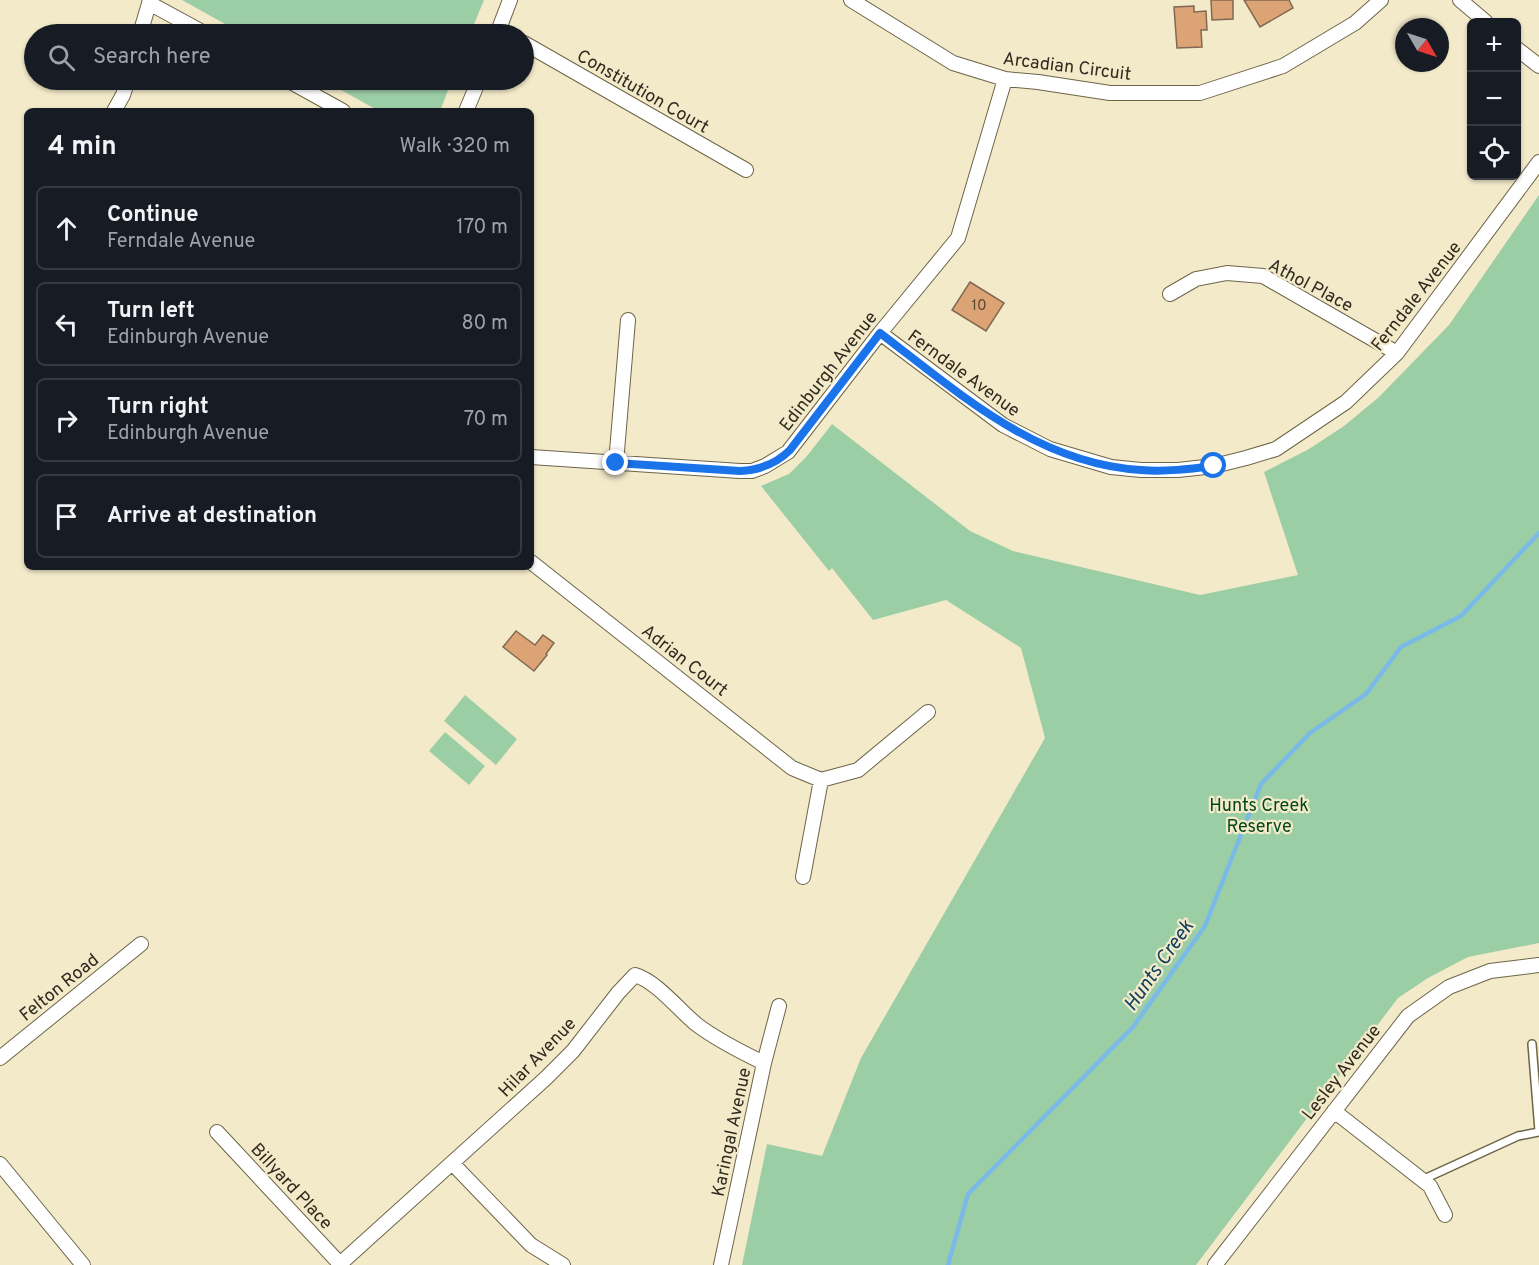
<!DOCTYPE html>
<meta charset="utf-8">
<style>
body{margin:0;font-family:Overpass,sans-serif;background:#20242c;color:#f1f3f6}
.controls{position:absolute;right:18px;top:18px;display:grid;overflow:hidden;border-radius:9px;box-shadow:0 2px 4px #0004}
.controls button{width:54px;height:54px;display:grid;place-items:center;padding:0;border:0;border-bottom:2px solid #363941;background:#171b24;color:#f1f3f6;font:30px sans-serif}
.compass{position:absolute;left:1395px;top:18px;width:54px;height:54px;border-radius:50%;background:#171b24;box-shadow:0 2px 4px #0004;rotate:129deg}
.stop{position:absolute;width:18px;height:18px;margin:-14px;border:4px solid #1a73e8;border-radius:50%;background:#fff}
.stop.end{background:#1a73e8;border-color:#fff;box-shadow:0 2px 6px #0008}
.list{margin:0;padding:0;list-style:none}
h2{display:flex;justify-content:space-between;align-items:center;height:78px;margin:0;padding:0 24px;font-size:26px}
h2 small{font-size:20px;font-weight:400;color:#9ea1a6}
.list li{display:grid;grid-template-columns:39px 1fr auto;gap:18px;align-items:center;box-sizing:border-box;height:84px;margin:0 12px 12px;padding:0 12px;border:2px solid #363941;border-radius:9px}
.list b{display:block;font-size:22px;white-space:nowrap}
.list p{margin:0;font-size:20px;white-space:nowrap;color:#9ea1a6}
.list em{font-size:20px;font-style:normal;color:#9ea1a6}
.icon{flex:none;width:33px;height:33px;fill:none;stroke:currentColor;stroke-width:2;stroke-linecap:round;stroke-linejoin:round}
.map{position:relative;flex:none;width:1539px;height:1265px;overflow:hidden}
.search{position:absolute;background:#171b24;box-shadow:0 2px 4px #0004;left:24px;top:24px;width:510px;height:66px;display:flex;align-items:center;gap:15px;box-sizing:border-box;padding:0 21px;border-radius:33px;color:#9ea1a6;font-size:22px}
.panel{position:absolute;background:#171b24;box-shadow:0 2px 4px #0004;left:24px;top:108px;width:510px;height:462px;border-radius:9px}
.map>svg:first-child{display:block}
.green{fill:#9ccea5}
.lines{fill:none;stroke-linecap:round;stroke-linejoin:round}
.stream{stroke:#7abae7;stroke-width:4.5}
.building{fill:#dca474;stroke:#816854;stroke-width:1.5}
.service-casing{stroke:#6d6548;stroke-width:10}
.minor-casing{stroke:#6d6548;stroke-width:16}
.service{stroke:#fff;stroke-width:7}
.minor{stroke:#fff;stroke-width:14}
.route{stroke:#1a73e8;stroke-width:8}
.labels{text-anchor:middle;stroke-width:4.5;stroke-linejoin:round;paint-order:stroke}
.number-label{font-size:15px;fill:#5a4934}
.street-label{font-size:18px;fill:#2f2b1f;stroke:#f3eaca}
.park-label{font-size:18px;fill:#00471b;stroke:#f3eaca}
.water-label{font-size:20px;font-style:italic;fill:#0e415f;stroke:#f3eaca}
</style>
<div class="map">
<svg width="1539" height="1265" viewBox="0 0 1539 1265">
<rect width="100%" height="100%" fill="#f3eaca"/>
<path class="green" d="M182,0H484L470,34H243Z
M323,80H452L440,111H379Z
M1539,195V943L1468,957L1428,978L1398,998L1196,1265H742L767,1144L822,1156L861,1058L1045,738L1021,648L946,600L873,620L832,568L829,571L761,486L789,474L807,456L832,424L970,531L1013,551L1200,595L1298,575L1264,472L1309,449L1344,426L1379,397L1449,325Z
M465,695L517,739L496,765L444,721Z
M445,732L485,766L469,785L429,751Z"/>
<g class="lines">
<path class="stream" d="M948,1265L968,1194L1133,1027L1205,926L1261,784L1310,733L1366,694L1401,647L1461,616L1539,533"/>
</g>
<path class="building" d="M1211,0H1233V19L1212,20Z
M1244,0H1289L1293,8L1260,27Z
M1194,6V12L1206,11L1207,30H1201L1202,47L1177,48L1174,7Z
M970,282L1004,303L986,331L952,310Z
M516,631L535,645L543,635L554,643L546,654L547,655L534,671L503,647Z"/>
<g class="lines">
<defs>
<path id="service" d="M1532,1044L1539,1131
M1422,1180L1518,1136L1539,1132"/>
<path id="minor" d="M851,0L953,63L1005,79L1038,82L1110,93H1200L1283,66L1355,23L1381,0
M1460,0L1486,22
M149,3L206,34
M140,34L150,0
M497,34L510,0
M524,43L746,170
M1516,48L1539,66
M287,80L343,111
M114,111L123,95L128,80
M466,111L479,80
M1170,294L1196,279L1227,273L1263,276L1397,353
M880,333L1003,425L1050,449L1111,467L1141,470H1178L1214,466L1246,458L1276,449L1346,402L1397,353L1539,162
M531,457L740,471H752L765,466L788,452L880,333L958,238L1005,79
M616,463L628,320
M531,562L792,768L821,780L858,770L928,712
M803,877L821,780
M0,1058L141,944
M1334,1111L1430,1186L1445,1215
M217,1132L341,1265
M452,1163L531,1245L563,1265
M0,1164L83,1265
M340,1264L546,1078L573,1051L618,993L635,975C656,981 679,1010 696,1024C717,1040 741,1052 764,1063
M721,1265L764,1063L779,1006
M1215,1265L1408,1016L1449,987L1490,971L1539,965"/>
</defs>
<use href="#service" class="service-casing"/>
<use href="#minor" class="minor-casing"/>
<use href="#service" class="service"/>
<use href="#minor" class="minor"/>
</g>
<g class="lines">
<path class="route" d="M616,463L740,471C759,470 777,463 790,450L880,333C959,393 1037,464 1141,470C1165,472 1190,469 1214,466"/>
</g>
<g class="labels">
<g class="number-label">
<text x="979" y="310">10</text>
</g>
<g class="street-label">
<text transform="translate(1067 66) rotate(7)" y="6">Arcadian Circuit</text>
<text transform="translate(643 91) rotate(30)" y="6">Constitution Court</text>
<text transform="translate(1311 285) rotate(28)" y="6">Athol Place</text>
<text transform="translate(1416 296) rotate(-52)" y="6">Ferndale Avenue</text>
<text transform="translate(828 371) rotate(-52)" y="6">Edinburgh Avenue</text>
<text transform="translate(964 373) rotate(36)" y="6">Ferndale Avenue</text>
<text transform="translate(685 660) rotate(38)" y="6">Adrian Court</text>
<text transform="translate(59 987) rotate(-39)" y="6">Felton Road</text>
<text transform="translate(537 1057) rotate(-46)" y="6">Hilar Avenue</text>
<text transform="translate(1341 1072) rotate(-52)" y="6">Lesley Avenue</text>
<text transform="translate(731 1132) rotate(-78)" y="6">Karingal Avenue</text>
<text transform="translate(292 1186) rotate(47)" y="6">Billyard Place</text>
</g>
<g class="park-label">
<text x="1259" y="811">Hunts Creek<tspan x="1259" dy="21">Reserve</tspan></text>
</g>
<g class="water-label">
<text transform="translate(1158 965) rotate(-55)" y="7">Hunts Creek</text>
</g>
</g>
</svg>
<div class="controls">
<button>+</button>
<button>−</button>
<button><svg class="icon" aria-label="locate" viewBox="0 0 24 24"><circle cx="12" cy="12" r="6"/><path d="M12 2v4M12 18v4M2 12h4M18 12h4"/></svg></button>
</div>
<svg class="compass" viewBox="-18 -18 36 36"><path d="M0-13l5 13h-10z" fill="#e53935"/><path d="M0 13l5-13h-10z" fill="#9ea1a6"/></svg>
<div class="stop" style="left:1214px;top:466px"></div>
<div class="stop end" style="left:616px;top:463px"></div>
<div class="search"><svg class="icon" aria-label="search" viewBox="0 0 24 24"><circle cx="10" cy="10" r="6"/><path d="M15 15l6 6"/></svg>Search here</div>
<section class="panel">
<h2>4 min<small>Walk · 320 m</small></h2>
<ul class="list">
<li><svg class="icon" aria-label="ahead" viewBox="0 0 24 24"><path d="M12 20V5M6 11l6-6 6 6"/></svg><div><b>Continue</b><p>Ferndale Avenue</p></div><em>170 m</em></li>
<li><svg class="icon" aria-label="left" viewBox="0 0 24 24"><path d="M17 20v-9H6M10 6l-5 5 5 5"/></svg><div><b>Turn left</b><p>Edinburgh Avenue</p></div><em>80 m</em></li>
<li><svg class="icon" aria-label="right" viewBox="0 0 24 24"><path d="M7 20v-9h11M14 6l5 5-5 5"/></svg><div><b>Turn right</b><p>Edinburgh Avenue</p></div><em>70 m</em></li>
<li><svg class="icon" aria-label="arrive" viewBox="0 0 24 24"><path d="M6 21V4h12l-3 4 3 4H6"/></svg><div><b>Arrive at destination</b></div></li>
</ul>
</section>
</div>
